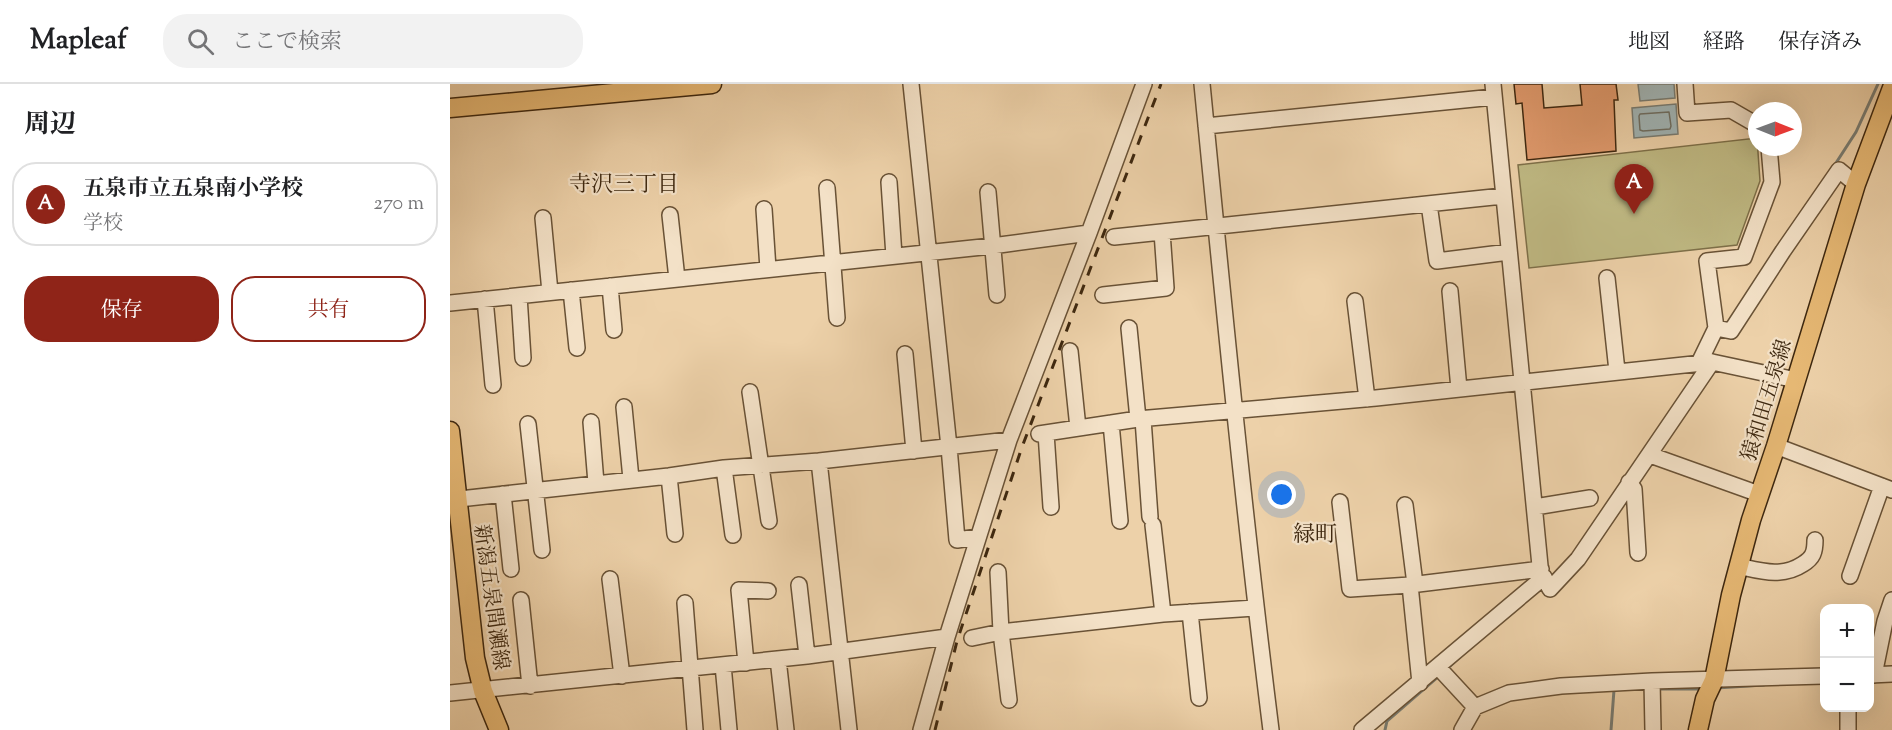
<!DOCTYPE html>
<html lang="ja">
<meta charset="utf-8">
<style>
body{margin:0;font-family:"Sorts Mill Goudy","Noto Serif JP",serif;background:#f2f2f2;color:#202124}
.controls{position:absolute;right:18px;bottom:18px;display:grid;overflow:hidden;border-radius:12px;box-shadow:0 6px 24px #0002}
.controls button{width:54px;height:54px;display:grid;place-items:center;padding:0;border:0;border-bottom:2px solid #e0e0e0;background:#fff;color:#202124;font:30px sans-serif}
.compass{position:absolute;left:1298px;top:18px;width:54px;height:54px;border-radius:50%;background:#fff;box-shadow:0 6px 24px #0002;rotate:91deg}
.you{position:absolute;left:832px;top:411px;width:21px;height:21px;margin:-15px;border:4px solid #fff;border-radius:50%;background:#1a73e8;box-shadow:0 0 0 9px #1a73e833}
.badge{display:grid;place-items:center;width:39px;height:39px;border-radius:50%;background:#8f2418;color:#fff;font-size:20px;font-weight:700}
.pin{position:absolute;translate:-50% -50px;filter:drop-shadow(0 2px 3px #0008)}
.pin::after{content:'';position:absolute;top:32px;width:21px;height:18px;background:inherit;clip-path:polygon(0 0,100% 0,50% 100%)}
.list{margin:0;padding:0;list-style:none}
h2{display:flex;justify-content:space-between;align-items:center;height:78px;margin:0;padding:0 24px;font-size:26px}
h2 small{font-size:20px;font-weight:400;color:#757577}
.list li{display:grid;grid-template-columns:39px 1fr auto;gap:18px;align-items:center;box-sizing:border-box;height:84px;margin:0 12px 12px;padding:0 12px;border:2px solid #e0e0e0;border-radius:24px}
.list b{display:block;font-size:22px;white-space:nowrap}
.list p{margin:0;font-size:20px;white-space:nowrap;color:#757577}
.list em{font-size:20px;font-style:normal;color:#757577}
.actions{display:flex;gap:12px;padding:18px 24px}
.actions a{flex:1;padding:14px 0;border:2px solid #8f2418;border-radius:24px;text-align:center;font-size:21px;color:#8f2418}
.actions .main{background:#8f2418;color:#fff}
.icon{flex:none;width:33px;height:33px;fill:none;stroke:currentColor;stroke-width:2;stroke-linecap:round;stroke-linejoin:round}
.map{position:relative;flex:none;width:1442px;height:646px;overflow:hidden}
header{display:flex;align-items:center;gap:36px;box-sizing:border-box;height:84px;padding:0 30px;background:#fff;border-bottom:2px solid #e0e0e0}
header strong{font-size:28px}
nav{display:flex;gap:33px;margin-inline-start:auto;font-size:21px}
.search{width:420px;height:54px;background:#f2f2f2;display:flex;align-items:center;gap:15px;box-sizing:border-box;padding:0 21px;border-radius:24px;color:#757577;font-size:22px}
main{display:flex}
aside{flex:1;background:#fff}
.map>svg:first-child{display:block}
.green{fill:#bfb983;stroke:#7e7049;stroke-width:1.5}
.water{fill:#a0b4b5;stroke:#787c73;stroke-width:1.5}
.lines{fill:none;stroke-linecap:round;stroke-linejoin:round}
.shore{stroke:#6e6e62;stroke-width:1.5}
.stream{stroke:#787c73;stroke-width:3}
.building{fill:#e19a6d;stroke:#3d270f;stroke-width:1.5}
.minor-casing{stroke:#695236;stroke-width:18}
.major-casing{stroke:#3d270f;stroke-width:21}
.minor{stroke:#f3e1c7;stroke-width:15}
.major{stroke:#e6b874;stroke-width:18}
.rail{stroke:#3d270f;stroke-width:3;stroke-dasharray:10 10;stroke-linecap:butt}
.labels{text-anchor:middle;stroke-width:4.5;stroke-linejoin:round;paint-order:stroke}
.street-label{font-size:21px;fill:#3d270f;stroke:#f3e1c7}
.neighbourhood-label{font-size:22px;fill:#3d270f;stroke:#f3e1c7}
</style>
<header>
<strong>Mapleaf</strong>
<div class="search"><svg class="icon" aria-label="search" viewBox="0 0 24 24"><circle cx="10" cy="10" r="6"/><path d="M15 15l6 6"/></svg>ここで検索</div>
<nav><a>地図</a><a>経路</a><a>保存済み</a></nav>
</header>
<main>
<aside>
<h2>周辺<small></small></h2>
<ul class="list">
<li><span class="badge">A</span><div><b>五泉市立五泉南小学校</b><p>学校</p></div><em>270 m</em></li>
</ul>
<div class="actions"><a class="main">保存</a><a>共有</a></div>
</aside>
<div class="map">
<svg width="1442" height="646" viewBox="0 0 1442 646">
<rect width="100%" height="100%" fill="#edd1a9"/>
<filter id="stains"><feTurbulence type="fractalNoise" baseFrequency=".00333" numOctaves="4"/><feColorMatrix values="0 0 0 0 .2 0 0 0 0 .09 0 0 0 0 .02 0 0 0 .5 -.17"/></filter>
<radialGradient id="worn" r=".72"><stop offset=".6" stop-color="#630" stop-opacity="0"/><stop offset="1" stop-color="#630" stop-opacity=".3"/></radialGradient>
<path class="green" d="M1307,54L1310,97L1287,161L1079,184L1068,81Z"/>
<path class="water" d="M1188,0H1224L1225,14L1190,17Z
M1226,20L1228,50L1184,54L1182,24Z"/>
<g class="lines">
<path class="shore" d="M1219,28L1221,42L1220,45L1193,47L1190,46L1189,32L1190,30Z"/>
<path class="stream" d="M1384,82L1406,48L1428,0
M997,585L1010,573
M1266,604L1314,601
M1206,605H1254
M935,646L937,637L990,591
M1161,646L1164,606L1167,605"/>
</g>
<path class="building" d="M1064,0H1092L1094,24L1132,21L1130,0H1166L1168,16H1164L1166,67L1077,76L1072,19L1066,20Z"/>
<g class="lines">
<defs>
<path id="minor" d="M461,0L499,363L507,456L528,453
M752,0C773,215 794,431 821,646
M1235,0L1237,29L1281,26L1307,41
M756,42L1044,13
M439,98L444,172
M377,104L387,234
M538,108L547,211
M979,120L987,177L1059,168
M314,125L318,185
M220,131L227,195
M93,134L100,208
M664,153L1053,112
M1157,194L1167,287
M160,202L164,246
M121,206L127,264
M1000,207L1009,305
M653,211L716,204L712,148
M69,212L73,274
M35,215L43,301
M905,217L917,315
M0,219L542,162L639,149
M679,244L688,335
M1266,244L1281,247L1333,167L1389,86L1406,100
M620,267L628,344
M455,270L464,367
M1249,279L1266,244L1257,177L1294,173L1322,98L1319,63
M300,308L319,437
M174,323L181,395
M693,335L700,433
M141,338L146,399
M661,339L670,437
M78,340L92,466
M596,349L601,423
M589,350L688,335L926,314L1262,278L1346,296
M1326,362L1442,406
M1200,371L1309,410
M369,377L399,646
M274,384L283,451
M219,392L225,450
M1179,398L1184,405L1188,469
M53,410L61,485
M0,416L219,392L274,384L369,377L559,356
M890,418L900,505L960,501
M955,421L965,500
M1085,423L1140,414
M703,441L713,530
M1288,482C1311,487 1332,494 1353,480C1363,474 1365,468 1365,456
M548,488L551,548L559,616
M1400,492L1432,402
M1094,493L1100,505L1128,475L1262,278
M160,495L172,592
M349,501L357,572
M71,516L80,602
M235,519L245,646
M740,528L749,614
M522,554L551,548L713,530L805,524
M328,575L336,646
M296,579L289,506L318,507
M273,581L279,646
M988,583L1025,623
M1420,591L1442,590
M1424,591L1435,537L1442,516
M1202,597L1203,646
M970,599L960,501L1091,485
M0,609L357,572L497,553
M471,646L497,553L559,356L639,149L694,0
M912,646L1094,493L1091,492L1043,0
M1012,646L1025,623L1059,609L1111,602L1202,597L1374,592
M1398,646V624"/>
<path id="major" d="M0,24L262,0
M0,347L25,574L33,607L49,646
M1248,646L1255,615L1264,596L1281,511L1301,436L1326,362L1406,100L1442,4"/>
</defs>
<use href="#minor" class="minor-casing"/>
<use href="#major" class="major-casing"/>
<use href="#minor" class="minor"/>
<use href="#major" class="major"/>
<path class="rail" d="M485,646L507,557L572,363L711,0"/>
</g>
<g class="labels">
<g class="street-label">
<text transform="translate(1316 316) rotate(-73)" y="7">猿和田五泉線</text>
<text transform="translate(42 513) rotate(82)" y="7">新潟五泉間瀬線</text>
</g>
<g class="neighbourhood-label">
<text x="174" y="107">寺沢三丁目</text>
<text x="865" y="457">緑町</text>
</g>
</g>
<rect width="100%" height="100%" filter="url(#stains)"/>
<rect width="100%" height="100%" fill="url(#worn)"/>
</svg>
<div class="controls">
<button>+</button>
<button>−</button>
</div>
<svg class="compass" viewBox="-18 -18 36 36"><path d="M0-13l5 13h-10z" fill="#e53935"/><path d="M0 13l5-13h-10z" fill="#757577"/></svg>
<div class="you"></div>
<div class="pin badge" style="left:1184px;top:130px">A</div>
</div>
</main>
